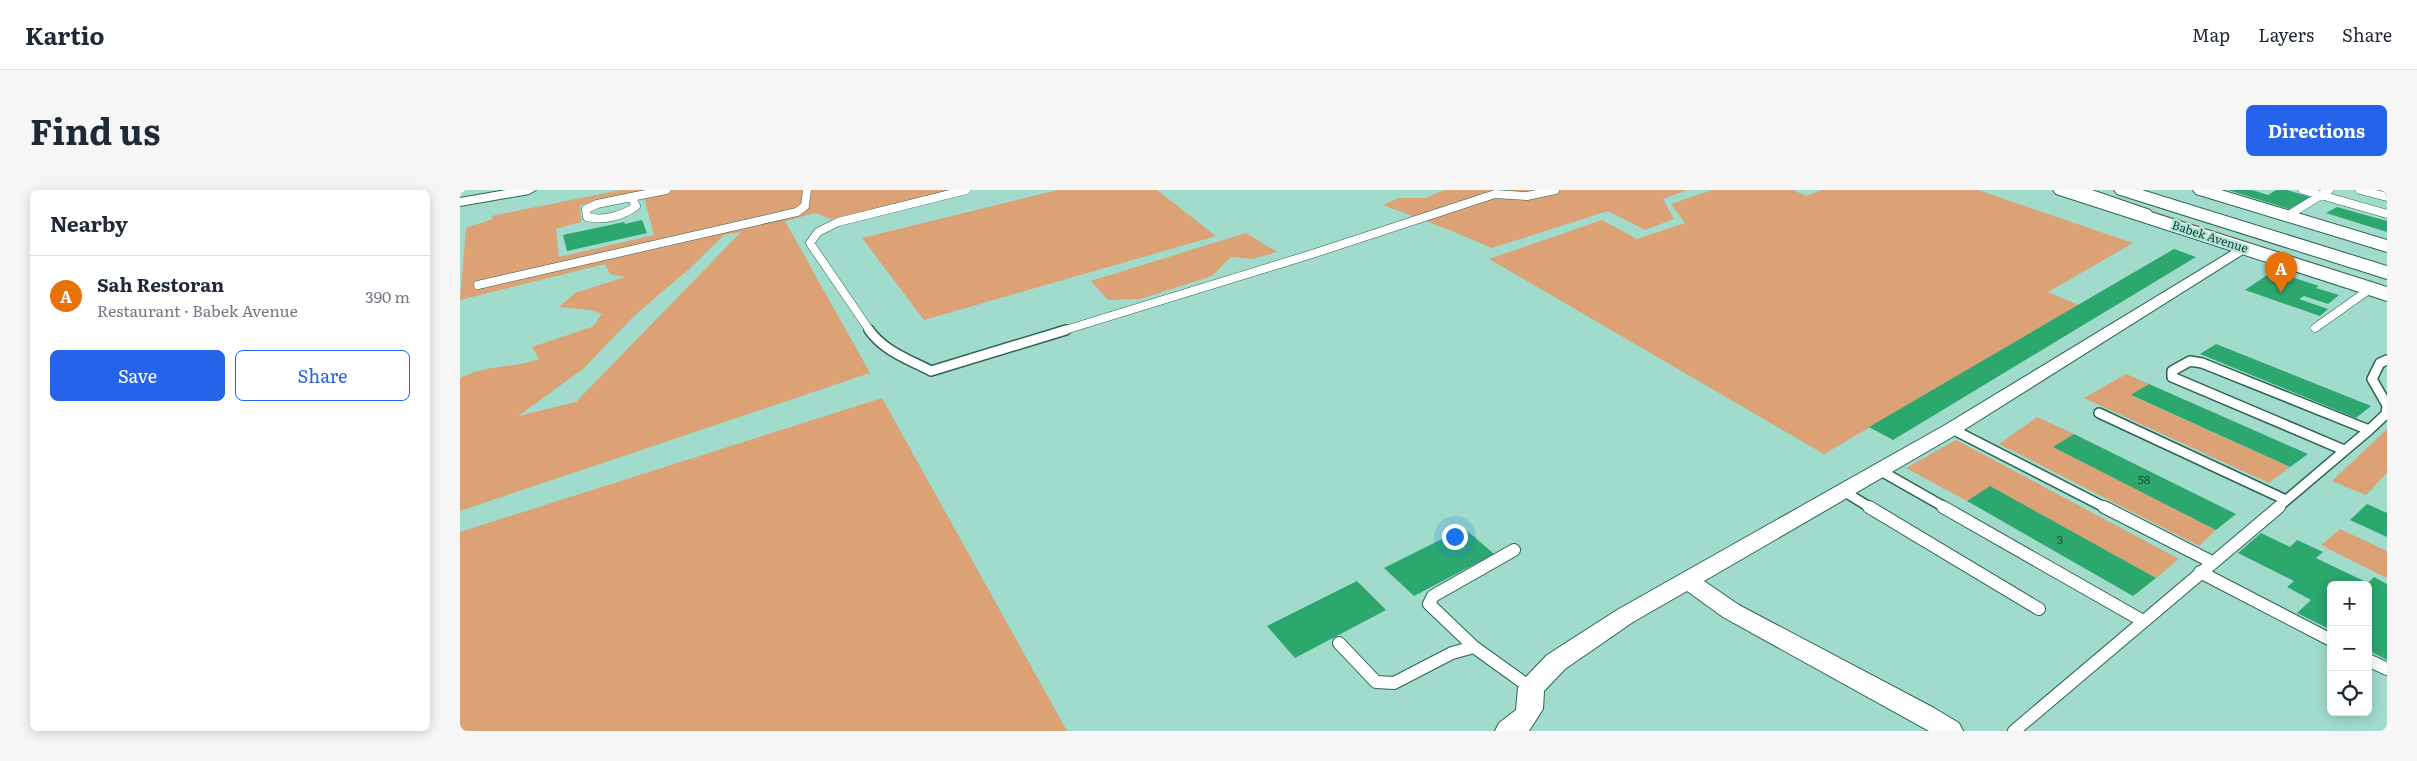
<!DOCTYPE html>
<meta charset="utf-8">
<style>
body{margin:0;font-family:Literata,serif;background:#f6f6f7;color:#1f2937}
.controls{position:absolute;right:15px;bottom:15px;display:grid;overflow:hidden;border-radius:8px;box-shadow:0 2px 12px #0003}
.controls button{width:45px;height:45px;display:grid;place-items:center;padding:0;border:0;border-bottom:1px solid #e0e1e3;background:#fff;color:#1f2937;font:25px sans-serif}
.you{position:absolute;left:994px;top:346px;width:18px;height:18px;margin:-12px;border:4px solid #fff;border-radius:50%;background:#1a73e8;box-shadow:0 0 0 8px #1a73e833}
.badge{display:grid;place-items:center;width:32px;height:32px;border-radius:50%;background:#2563eb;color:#fff;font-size:16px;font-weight:700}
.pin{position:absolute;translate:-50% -41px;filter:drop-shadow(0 1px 2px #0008)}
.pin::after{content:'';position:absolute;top:26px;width:18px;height:15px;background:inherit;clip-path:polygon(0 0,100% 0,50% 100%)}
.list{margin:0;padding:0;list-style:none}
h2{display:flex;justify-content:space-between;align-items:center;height:65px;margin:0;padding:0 20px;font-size:21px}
h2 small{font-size:16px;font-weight:400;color:#747a83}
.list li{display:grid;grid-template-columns:32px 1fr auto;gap:15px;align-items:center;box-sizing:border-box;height:80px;padding:0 20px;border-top:1px solid #e0e1e3}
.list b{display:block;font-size:19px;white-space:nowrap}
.list p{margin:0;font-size:16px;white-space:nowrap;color:#747a83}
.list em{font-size:16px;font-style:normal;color:#747a83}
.actions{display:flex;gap:10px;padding:15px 20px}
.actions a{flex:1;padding:11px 0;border:1px solid #2563eb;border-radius:8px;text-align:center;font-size:18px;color:#2563eb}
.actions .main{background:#2563eb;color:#fff}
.icon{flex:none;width:28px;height:28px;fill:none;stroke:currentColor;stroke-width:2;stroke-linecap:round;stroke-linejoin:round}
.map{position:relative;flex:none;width:1927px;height:541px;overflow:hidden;border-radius:8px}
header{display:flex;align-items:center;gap:30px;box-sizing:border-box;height:70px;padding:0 25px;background:#fff;border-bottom:1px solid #e0e1e3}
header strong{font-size:24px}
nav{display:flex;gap:28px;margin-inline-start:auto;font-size:18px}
.intro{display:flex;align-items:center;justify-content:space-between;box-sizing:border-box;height:120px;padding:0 30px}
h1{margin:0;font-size:35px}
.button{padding:12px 22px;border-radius:8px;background:#2563eb;color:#fff;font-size:18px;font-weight:700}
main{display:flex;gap:30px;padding:0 30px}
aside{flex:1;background:#fff;border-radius:8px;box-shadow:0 2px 12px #0003}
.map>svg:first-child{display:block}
.green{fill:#dca175;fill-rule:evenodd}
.building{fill:#2ca76d}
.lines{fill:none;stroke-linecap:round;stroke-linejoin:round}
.service-far2-casing{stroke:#2b6358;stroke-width:9}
.service-far1-casing{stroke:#2b6358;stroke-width:12}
.service-casing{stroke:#2b6358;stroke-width:14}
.minor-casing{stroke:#2b6358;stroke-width:2}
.secondary-casing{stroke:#2b6358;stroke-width:2}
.primary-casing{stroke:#2b6358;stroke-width:2}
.service-far2{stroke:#fff;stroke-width:8}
.service-far1{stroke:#fff;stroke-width:9}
.service{stroke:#fff;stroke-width:12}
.minor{fill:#fff;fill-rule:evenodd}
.secondary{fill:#fff;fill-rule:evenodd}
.primary{fill:#fff;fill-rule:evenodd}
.labels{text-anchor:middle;stroke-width:4.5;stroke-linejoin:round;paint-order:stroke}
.far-street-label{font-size:12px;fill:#1f3631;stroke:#aee8d9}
.number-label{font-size:12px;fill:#225240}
</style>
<header>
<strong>Kartio</strong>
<nav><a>Map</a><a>Layers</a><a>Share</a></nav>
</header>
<div class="intro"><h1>Find us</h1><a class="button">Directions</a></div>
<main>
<aside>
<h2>Nearby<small></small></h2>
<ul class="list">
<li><span class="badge" style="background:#e8710a">A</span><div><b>Sah Restoran</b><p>Restaurant · Babek Avenue</p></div><em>390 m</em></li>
</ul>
<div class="actions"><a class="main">Save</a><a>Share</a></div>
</aside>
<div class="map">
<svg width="1927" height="541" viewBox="0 0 1927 541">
<rect width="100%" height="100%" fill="#a1dbcc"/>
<path class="green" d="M161,0H192L120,15L121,32L96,39L99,67L194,45L184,7L216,0H493L371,29L355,23L325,31L410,183L0,321V188C28,174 50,179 79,169L72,157L132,137L142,124L130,120L99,117L115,103L165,87L150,84L145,74L0,110L6,38L33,29L32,26ZM281,42L116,212L58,226L123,179L175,125L229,79L264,45Z
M598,0H697L756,46L464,130L402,48Z
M984,0H1227L1203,9L1214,29L1185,40L1148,21L1032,58L992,41L923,15L939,8H966Z
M1252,0H1333L1346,6L1362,0H1518L1673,53L1588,102L1619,115L1364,264L1029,69L1142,30L1177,49L1225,33L1211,14Z
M1628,0L1927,96V99L1676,18Z
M786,43L817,62L792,69L771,67L752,86L680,109L648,110L631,91Z
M1666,184L1689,194L1672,206L1830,277L1809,293L1624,208Z
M422,208L607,541H0V342Z
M1577,227L1614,244L1594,257L1756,340L1739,356L1539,254Z
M1927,239V283L1906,305L1872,291Z
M1496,250L1719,369L1696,388L1531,297L1507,311L1446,278Z
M1880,339L1927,361V388L1861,355Z"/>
<path class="building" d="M1768,0H1792L1808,5L1816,0H1827L1850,7L1829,19Z
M1877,17L1927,31V42L1866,23Z
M182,30L187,43L107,61L103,45L164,32L165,34Z
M1714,59L1736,67L1433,250L1409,237Z
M1813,81L1859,96L1856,98L1879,105L1868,114L1844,106L1839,109L1868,119L1860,126L1785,100Z
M1756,154L1911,216L1896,228L1740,164Z
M1689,194L1848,264L1830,277L1671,205Z
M1614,244L1776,324L1756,340L1593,257Z
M1530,296L1696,388L1673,406L1507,311Z
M1907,314L1927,323V347L1890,330Z
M1004,338L1034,364L954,406L924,378Z
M1801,343L1830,357L1837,350L1863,362L1856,368L1908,393L1914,387L1927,394V470L1908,460V395H1871V440L1837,423L1851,410L1827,397L1834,391L1778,363Z
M897,391L926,420L835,468L807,436Z"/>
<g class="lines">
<defs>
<path id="service-far2" d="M1843,0L1927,24
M1900,0L1927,7
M171,7L176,16C163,26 143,31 127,27L126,19L137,14Z
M171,7L206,0
M1827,26L1869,0
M18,95L337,22L345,16L347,0
M1855,138L1910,99
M410,141L350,53L358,42L378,32L506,0
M602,141L849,65L1035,4L1067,6L1095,0"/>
<path id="service-far1" d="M409,140C424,161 448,169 471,181L606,140
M1927,170L1920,173L1912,189L1927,215
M1639,223L1826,310
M1492,239L1646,318
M1884,260L1712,187V181L1730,171L1742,173L1909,240
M1421,281L1486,318
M1385,302L1411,318
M1817,318L1909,240L1926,224L1927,216"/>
<path id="service" d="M1409,317L1579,419
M1483,317L1683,431
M1644,317L1752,372
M1740,382L1871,450
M879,453L916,492L934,493L992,463L1014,457L1071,498
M1014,457L969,414L973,406L1054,360
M1908,470L1927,479
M1554,541L1819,317"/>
<path id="minor" d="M46,0H76L69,4L0,16V8Z
M1783,54L1788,55L1790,58L1788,61L1499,243L1244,391L1279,415L1474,518L1499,533L1503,541H1469L1263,427L1227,401L1173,432L1105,479L1084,501L1083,519L1069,541H1035L1039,533L1056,520L1058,498L1062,491L1087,465L1157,420L1485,235Z"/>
<path id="secondary" d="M1593,0H1621L1927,97V111L1596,4Z
M1733,0H1761L1927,50V62L1736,4Z"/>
<path id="primary" d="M1605,0H1632L1690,20L1693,24L1690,28H1676L1608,4Z
M1654,0H1682L1927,76V89L1657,4Z"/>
</defs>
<use href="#service-far2" class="service-far2-casing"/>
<use href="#service-far1" class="service-far1-casing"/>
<use href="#service" class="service-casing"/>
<use href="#minor" class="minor-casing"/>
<use href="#secondary" class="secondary-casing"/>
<use href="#primary" class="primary-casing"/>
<use href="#service-far2" class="service-far2"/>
<use href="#service-far1" class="service-far1"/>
<use href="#service" class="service"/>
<use href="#minor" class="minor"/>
<use href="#secondary" class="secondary"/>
<use href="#primary" class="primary"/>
</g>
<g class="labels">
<g class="far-street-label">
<text transform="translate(1750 47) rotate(18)" y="4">Babek Avenue</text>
</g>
<g class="number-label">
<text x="1684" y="294">58</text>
<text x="1600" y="354">3</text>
</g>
</g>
</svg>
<div class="controls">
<button>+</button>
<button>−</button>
<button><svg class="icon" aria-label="locate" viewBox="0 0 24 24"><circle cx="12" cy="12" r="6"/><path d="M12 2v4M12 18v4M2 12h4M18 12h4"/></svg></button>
</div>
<div class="you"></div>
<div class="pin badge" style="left:1821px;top:103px;background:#e8710a">A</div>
</div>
</main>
